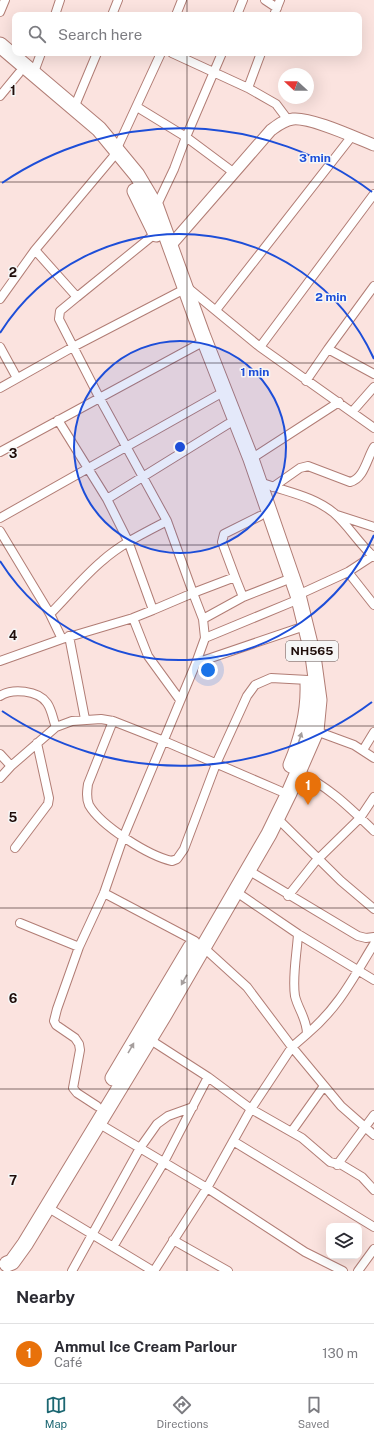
<!DOCTYPE html>
<meta charset="utf-8">
<style>
body{margin:0;font-family:"Public Sans",sans-serif;background:#f7f7f7;color:#2b2b33}
.controls{position:absolute;right:12px;bottom:12px;display:grid;overflow:hidden;border-radius:8px;box-shadow:0 4px 16px #0002}
.controls button{width:36px;height:36px;display:grid;place-items:center;padding:0;border:0;border-bottom:1px solid #e1e1e2;background:#fff;color:#2b2b33;font:20px sans-serif}
.compass{position:absolute;left:278px;top:68px;width:36px;height:36px;border-radius:50%;background:#fff;box-shadow:0 4px 16px #0002;rotate:291deg}
.you{position:absolute;left:208px;top:670px;width:14px;height:14px;margin:-10px;border:3px solid #fff;border-radius:50%;background:#1a73e8;box-shadow:0 0 0 6px #1a73e833}
.badge{display:grid;place-items:center;width:26px;height:26px;border-radius:50%;background:#1c6772;color:#fff;font-size:13px;font-weight:700}
.pin{position:absolute;translate:-50% -33px;filter:drop-shadow(0 1px 2px #0008)}
.pin::after{content:'';position:absolute;top:21px;width:14px;height:12px;background:inherit;clip-path:polygon(0 0,100% 0,50% 100%)}
.list{margin:0;padding:0;list-style:none}
h2{display:flex;justify-content:space-between;align-items:center;height:52px;margin:0;padding:0 16px;font-size:17px}
h2 small{font-size:13px;font-weight:400;color:#7c7c81}
.list li{display:grid;grid-template-columns:26px 1fr auto;gap:12px;align-items:center;box-sizing:border-box;height:60px;padding:0 16px;border-top:1px solid #e1e1e2}
.list b{display:block;font-size:15px;white-space:nowrap}
.list p{margin:0;font-size:13px;white-space:nowrap;color:#7c7c81}
.list em{font-size:13px;font-style:normal;color:#7c7c81}
.icon{flex:none;width:22px;height:22px;fill:none;stroke:currentColor;stroke-width:2;stroke-linecap:round;stroke-linejoin:round}
.map{position:relative;flex:none;width:374px;height:1271px;overflow:hidden}
.search{position:absolute;background:#fff;box-shadow:0 4px 16px #0002;left:12px;right:12px;top:12px;height:44px;display:flex;align-items:center;gap:10px;box-sizing:border-box;padding:0 14px;border-radius:8px;color:#7c7c81;font-size:15px}
.sheet{height:112px;background:#fff}
nav{display:flex;justify-content:space-around;align-items:center;box-sizing:border-box;height:56px;border-top:1px solid #e1e1e2;background:#fff;font-size:11px;color:#7c7c81}
nav a{display:grid;justify-items:center;gap:2px}
nav .on{color:#1c6772}
.map>svg:first-child{display:block}
.lines{fill:none;stroke-linecap:round;stroke-linejoin:round}
.street-casing{stroke:#b17d75;stroke-width:10}
.secondary-casing{stroke:#b17d75;stroke-width:13}
.highway-casing{stroke:#b17d75;stroke-width:17}
.street{stroke:#fff;stroke-width:8}
.secondary{stroke:#fff;stroke-width:11}
.highway{stroke:#fff;stroke-width:15}
.oneway{fill:#a59e9d}
.grid{fill:none;stroke:#1f0d0a;stroke-width:1;stroke-opacity:0.55}
.ring{fill:none;stroke:#1d4ed8;stroke-width:2}
.labels{text-anchor:middle;stroke-width:3;stroke-linejoin:round;paint-order:stroke}
.shield{fill:#f6f6f6;stroke:#605351;stroke-width:1}
.shield-label{font-size:12px;font-weight:bold;fill:#1f0d0a}
.grid-label{font-size:13px;text-anchor:middle;font-weight:bold;fill:#1f0d0a;stroke:#f6f6f6;stroke-width:3;stroke-linejoin:round;paint-order:stroke}
.centre{fill:#1d4ed8;stroke:#f6f6f6;stroke-width:2}
.ring-label{font-size:12px;text-anchor:middle;font-weight:bold;fill:#1d4ed8;stroke:#f6f6f6;stroke-width:3;stroke-linejoin:round;paint-order:stroke}
</style>
<div class="map">
<svg width="374" height="1271" viewBox="0 0 374 1271">
<rect width="100%" height="100%" fill="#fbe3df"/>
<g class="lines">
<defs>
<path id="street" d="M265,0L277,8
M0,12L5,0
M55,15L60,0
M112,15L118,0
M176,15L182,0
M237,15L243,0
M274,15L280,0
M172,53L248,88L261,53
M34,72L41,53
M248,88L276,104L288,120
M0,96L19,73
M137,107L186,137L222,53
M74,108L97,53
M156,207L174,169L186,137L233,172
M35,250L77,297L156,233
M187,287L260,347L374,428
M0,299L35,250L113,157L161,53
M216,310L352,136
M0,347L17,378
M260,347L374,194
M328,349L374,286
M306,381L328,349L374,374
M0,388L73,347L179,292
M352,412L374,387
M58,420L107,499L128,541L153,610L193,593L167,521
M0,452L199,344
M251,459L339,402
M260,482C285,492 312,495 334,513C349,526 359,544 374,557
M273,487L300,468L308,466L350,482C364,479 367,458 374,447
M107,499L228,424
M337,515L374,527
M0,518L218,395
M0,531L50,614C67,597 83,577 102,561C121,544 144,533 167,521L99,397L59,319L60,311L77,297
M348,572L374,605
M235,577L243,597
M298,595L348,572L374,555
M153,610L133,618L148,656L180,700
M50,614L62,639
M203,619L193,593L235,577L222,542L224,534L260,516
M69,636L85,719
M205,638L292,602
M0,661L62,639L133,618
M196,663L299,628
M0,696C12,688 38,690 47,703C52,710 53,720 56,727
M113,721L88,784C87,791 86,798 89,805C101,826 149,856 172,861L177,859L184,849L216,764L247,696L255,685L271,678L308,680
M316,731L354,745L374,758
M363,750L374,732
M0,754L11,766
M298,772C328,786 350,808 374,831
M0,778L11,766L56,727L72,721L101,719L113,721L164,741L280,791
M277,818L341,881L374,909
M15,848L48,804L49,798L37,743
M248,870L358,936L366,938L374,937
M104,893L195,941
M288,896L315,862L360,818L374,797
M20,923L79,947
M298,934L374,980
M203,947L247,987L292,1047L307,1034C307,1019 298,1009 295,996C292,977 297,953 298,934L235,891
M307,1034C339,1007 353,978 374,944
M149,1039L208,1077L251,1109L302,1138L330,1162L342,1165L362,1177L374,1190
M97,1106L77,1093L73,1088L80,1050L79,1044L75,1038L56,1025L54,1021L57,1009L79,947L104,893L123,838L196,663L205,638L203,619L243,597L284,581
M98,1123L207,1188L305,1252L343,1271
M292,1131L324,1086
M233,1141L374,1227
M337,1165L374,1115
M47,1207L153,1271
M173,1240L228,1271
M113,1247L164,1162L208,1077
M72,1271L140,1148L157,1124L168,1116L193,1107
M154,1271L207,1188L251,1109L292,1047L341,1106L374,1135
M358,1271L374,1249"/>
<path id="secondary" d="M170,246L271,130C278,125 284,120 293,119C311,117 356,138 374,145"/>
<path id="highway" d="M0,45L99,129L137,175L156,207L202,334L251,459L298,595L313,656L319,700L316,731L289,793L269,834L164,1015L25,1244L12,1262L7,1264
M135,191L156,234
M291,765C302,739 309,712 308,684
M113,1078L191,947"/>
</defs>
<use href="#street" class="street-casing"/>
<use href="#secondary" class="secondary-casing"/>
<use href="#highway" class="highway-casing"/>
<use href="#street" class="street"/>
<use href="#secondary" class="secondary"/>
<use href="#highway" class="highway"/>
</g>
<defs><path id="oneway-solid" d="M-6-.8H1V-3.2L6.5 0L1 3.2V.8H-6Z"/></defs>
<g class="oneway">
<use href="#oneway-solid" transform="translate(300 738) rotate(-72)"/>
<use href="#oneway-solid" transform="translate(184 980) rotate(119)"/>
<use href="#oneway-solid" transform="translate(131 1048) rotate(-60)"/>
</g>
<path class="grid" d="M187,0V15M187,53V1271M0,182H374M0,363H374M0,545H374M0,726H374M0,908H374M0,1089H374"/>
<circle cx="180" cy="447" r="106" fill="#1d4ed8" fill-opacity=".12"/>
<g class="ring">
<circle cx="180" cy="447" r="106"/>
<path d="M374 535A213 213 0 0 1 0 561M0 333A213 213 0 0 1 374 359"/>
<path d="M372 702A319 319 0 0 1 2 711M2 183A319 319 0 0 1 372 192"/>
</g>
<g class="labels">
<rect class="shield" x="286" y="641" width="52" height="20" rx="3"/>
<g class="shield-label">
<text x="312" y="655">NH565</text>
</g>
</g>
<g class="grid-label">
<text x="13" y="95">1</text>
<text x="13" y="277">2</text>
<text x="13" y="458">3</text>
<text x="13" y="640">4</text>
<text x="13" y="822">5</text>
<text x="13" y="1003">6</text>
<text x="13" y="1185">7</text>
</g>
<circle cx="180" cy="447" r="6" class="centre"/>
<g class="ring-label">
<text x="315" y="162">3 min</text>
<text x="331" y="301">2 min</text>
<text x="255" y="376">1 min</text>
</g>
</svg>
<div class="controls">
<button><svg class="icon" aria-label="layers" viewBox="0 0 24 24"><path d="M12 4l9 5-9 5-9-5zM3 14l9 5 9-5"/></svg></button>
</div>
<svg class="compass" viewBox="-18 -18 36 36"><path d="M0-13l5 13h-10z" fill="#e53935"/><path d="M0 13l5-13h-10z" fill="#7c7c81"/></svg>
<div class="you"></div>
<div class="pin badge" style="left:308px;top:805px;background:#e8710a">1</div>
<div class="search"><svg class="icon" aria-label="search" viewBox="0 0 24 24"><circle cx="10" cy="10" r="6"/><path d="M15 15l6 6"/></svg>Search here</div>
</div>
<section class="sheet">
<h2>Nearby<small></small></h2>
<ul class="list">
<li><span class="badge" style="background:#e8710a">1</span><div><b>Ammul Ice Cream Parlour</b><p>Café</p></div><em>130 m</em></li>
</ul>
</section>
<nav>
<a class="on"><svg class="icon" aria-label="map" viewBox="0 0 24 24"><path d="M3 6l6-2 6 2 6-2v14l-6 2-6-2-6 2zM9 4v14M15 6v14"/></svg>Map</a>
<a><svg class="icon" aria-label="directions" viewBox="0 0 24 24"><path d="M12 3l9 9-9 9-9-9zM9 14v-3h6M13 9l2 2-2 2"/></svg>Directions</a>
<a><svg class="icon" aria-label="saved" viewBox="0 0 24 24"><path d="M7 4h10v16l-5-4-5 4z"/></svg>Saved</a>
</nav>
